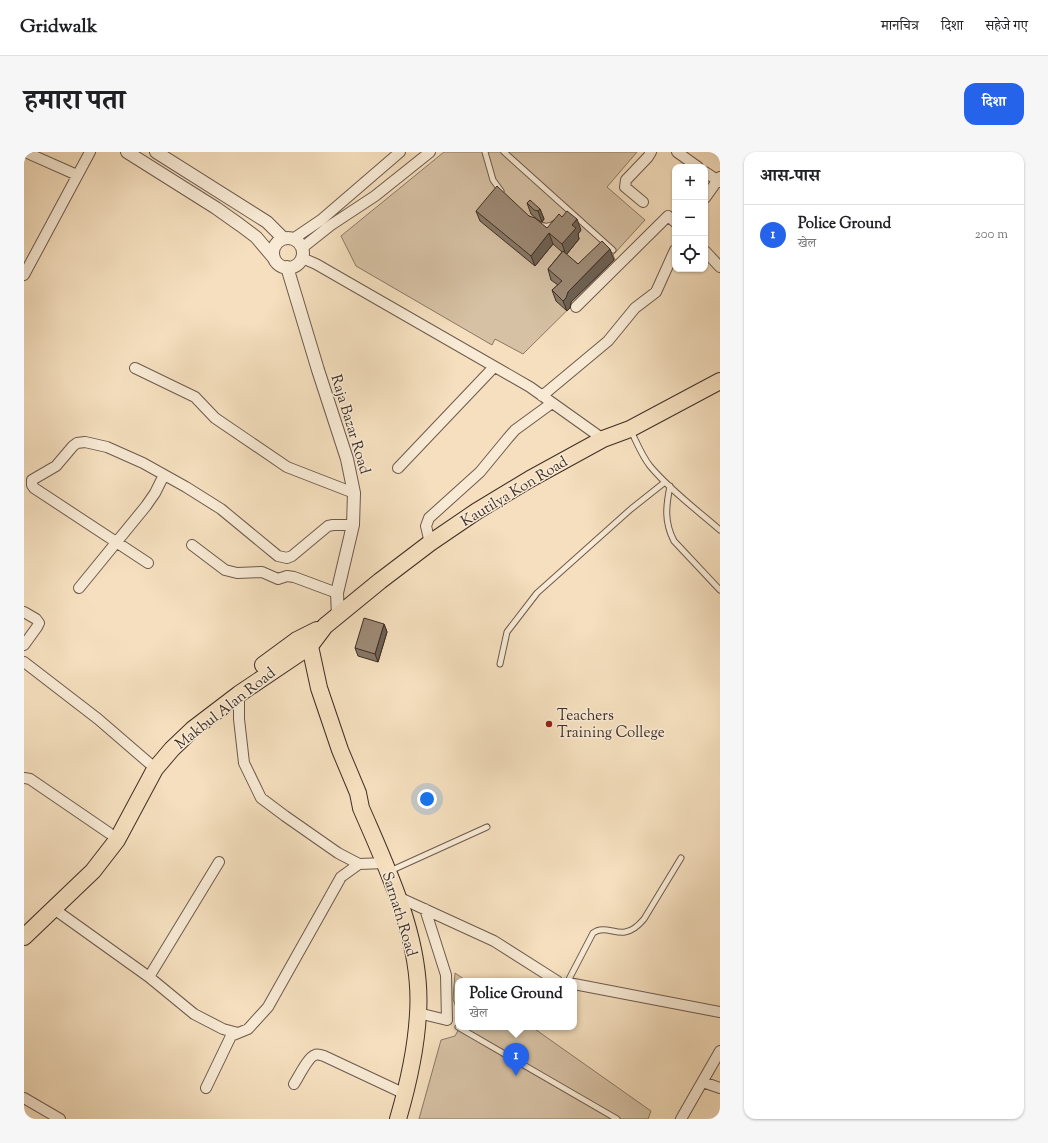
<!DOCTYPE html>
<html lang="hi">
<meta charset="utf-8">
<style>
body{margin:0;font-family:"Sorts Mill Goudy","Noto Serif Devanagari",serif;background:#f6f6f6;color:#202124}
.controls{position:absolute;right:12px;top:12px;display:grid;overflow:hidden;border-radius:8px;box-shadow:0 1px 3px #0004}
.controls button{width:36px;height:36px;display:grid;place-items:center;padding:0;border:0;border-bottom:1px solid #e0e0e0;background:#fff;color:#202124;font:20px sans-serif}
.you{position:absolute;left:403px;top:647px;width:14px;height:14px;margin:-10px;border:3px solid #fff;border-radius:50%;background:#1a73e8;box-shadow:0 0 0 6px #1a73e833}
.badge{display:grid;place-items:center;width:26px;height:26px;border-radius:50%;background:#2563eb;color:#fff;font-size:13px;font-weight:700}
.pin{position:absolute;translate:-50% -33px;filter:drop-shadow(0 1px 2px #0008)}
.pin::after{content:'';position:absolute;top:21px;width:14px;height:12px;background:inherit;clip-path:polygon(0 0,100% 0,50% 100%)}
.popup{position:absolute;left:431px;top:826px;width:122px;height:52px;box-sizing:border-box;display:grid;place-content:center;border-radius:8px;background:#fff;filter:drop-shadow(0 1px 3px #0005);font-size:13px;white-space:nowrap;color:#757577}
.popup b{font-size:15px;color:#202124}
.popup::after{content:'';position:absolute;left:50%;top:100%;margin-left:-8px;border:8px solid transparent;border-top-color:#fff}
.list{margin:0;padding:0;list-style:none}
h2{display:flex;justify-content:space-between;align-items:center;height:52px;margin:0;padding:0 16px;font-size:17px}
h2 small{font-size:13px;font-weight:400;color:#757577}
.list li{display:grid;grid-template-columns:26px 1fr auto;gap:12px;align-items:center;box-sizing:border-box;height:60px;padding:0 16px;border-top:1px solid #e0e0e0}
.list b{display:block;font-size:15px;white-space:nowrap}
.list p{margin:0;font-size:13px;white-space:nowrap;color:#757577}
.list em{font-size:13px;font-style:normal;color:#757577}
.icon{flex:none;width:22px;height:22px;fill:none;stroke:currentColor;stroke-width:2;stroke-linecap:round;stroke-linejoin:round}
.map{position:relative;flex:none;width:696px;height:967px;overflow:hidden;border-radius:12px}
header{display:flex;align-items:center;gap:24px;box-sizing:border-box;height:56px;padding:0 20px;background:#fff;border-bottom:1px solid #e0e0e0}
header strong{font-size:19px}
nav{display:flex;gap:22px;margin-inline-start:auto;font-size:14px}
.intro{display:flex;align-items:center;justify-content:space-between;box-sizing:border-box;height:96px;padding:0 24px}
h1{margin:0;font-size:28px}
.button{padding:10px 18px;border-radius:12px;background:#2563eb;color:#fff;font-size:14px;font-weight:700}
main{display:flex;gap:24px;padding:0 24px}
aside{flex:1;background:#fff;border-radius:12px;box-shadow:0 1px 3px #0004}
.map>svg:first-child{display:block}
.green{fill:#d6c1a4;stroke:#8a7866}
.lines{fill:none;stroke-linecap:round;stroke-linejoin:round}
.service-casing{stroke:#6c5a4d;stroke-width:7}
.minor-casing{stroke:#6c5a4d;stroke-width:12}
.tertiary-casing{stroke:#6c5a4d;stroke-width:14}
.trunk-casing{stroke:#3e2e27;stroke-width:18}
.service{stroke:#f8ead5;stroke-width:5}
.minor{stroke:#f8ead5;stroke-width:10}
.tertiary{stroke:#f8ead5;stroke-width:12}
.trunk{stroke:#f5dfbe;stroke-width:16}
.wall{fill:#877765;stroke:#3e2e27}
.shaded-wall{fill:#6e6153;stroke:#3e2e27}
.building{fill:#9d8a76;stroke:#3e2e27}
.poi-dot{fill:#8f2418;stroke:#f8ead5;stroke-width:1.5}
.labels{text-anchor:middle;stroke-width:3;stroke-linejoin:round;paint-order:stroke}
.street-label{font-size:15px;fill:#3e2e27;stroke:#f8ead5}
.poi-label{font-size:15px;fill:#3e2e27;stroke:#f8ead5;text-anchor:start}
</style>
<header>
<strong>Gridwalk</strong>
<nav><a>मानचित्र</a><a>दिशा</a><a>सहेजे गए</a></nav>
</header>
<div class="intro"><h1>हमारा पता</h1><a class="button">दिशा</a></div>
<main>
<div class="map">
<svg width="696" height="967" viewBox="0 0 696 967">
<rect width="100%" height="100%" fill="#f5dfbe"/>
<filter id="stains"><feTurbulence type="fractalNoise" baseFrequency=".005" numOctaves="4"/><feColorMatrix values="0 0 0 0 .2 0 0 0 0 .09 0 0 0 0 .02 0 0 0 .5 -.17"/></filter>
<radialGradient id="worn" r=".72"><stop offset=".6" stop-color="#630" stop-opacity="0"/><stop offset="1" stop-color="#630" stop-opacity=".3"/></radialGradient>
<path class="green" d="M420,0H613L583,35L621,68L589,103L592,110L499,202L471,187L468,193L332,114L317,84Z
M431,821L443,829H434V861L429,847Z
M436,875H508L627,959L624,967H395L417,888L431,884Z"/>
<g class="lines">
<defs>
<path id="service" d="M461,0L469,28L477,39
M480,0L589,98
M514,72C520,75 526,75 531,71
M607,279C613,291 618,304 626,314C646,338 673,358 696,378
M646,334C642,354 640,370 650,389L696,438
M476,512L483,480L513,441L607,357L641,330
M366,719L463,675
M544,829L569,781C579,773 591,782 601,780C609,779 615,773 620,767L657,706
M434,875L593,967"/>
<path id="minor" d="M1,0L53,23
M653,0L674,15
M681,20L696,30
M681,46L696,25
M619,50L601,35L602,28L624,5L627,0
M269,87L297,68L376,0
M278,96L307,73L351,44L406,0
M681,99L696,115
M278,106L292,112L506,235L579,287
M0,123L66,0
M552,155L644,64L651,70
M111,216L171,245L191,266L263,315L330,341
M518,244L584,189L611,156L632,140L651,98
M374,316L470,215
M406,391L402,374L405,366L456,320L484,286L491,278L528,251
M168,393L201,418L213,421L238,420L254,427L263,424L270,425L313,441
M124,411L10,336L8,333V328L32,314L49,294L53,291L61,290L83,295L119,311L162,335L197,357L254,404L263,406L268,404L304,374L309,373H329
M55,436L122,354L131,341L140,323
M0,460L12,467L15,471L13,475L0,493
M0,510L74,567L125,611
M215,542V567L220,611L237,646L261,664L314,701L335,712
M0,626L6,627L85,681
M374,745L470,789L533,829
M30,757L125,825L170,862L199,877L214,881
M125,825L195,710
M550,832L696,860
M394,861L423,868L422,823L401,757
M679,930L696,936
M270,932C274,926 284,905 291,903C293,902 297,903 300,904L381,942
M182,936L207,884L224,877L244,855L317,725L335,712L361,711
M0,946L36,967
M657,967L696,899"/>
<path id="tertiary" d="M103,0L192,56L216,73L232,85L249,105
M132,0L243,70L259,86
M249 101a15 15 0 1 1 30 0a15 15 0 1 1-30 0Z
M263,115L294,218L323,307L330,341L329,373L313,441L314,464"/>
<path id="trunk" d="M284,485L295,536L316,598L334,641L337,656C365,721 399,790 394,862C392,898 384,933 374,967
M239,513L273,488L293,478
M0,785L69,719L93,688L131,617L148,597L169,577L215,542L286,494L301,474L356,429L406,391L453,359L506,327L579,287L606,277L696,229"/>
</defs>
<use href="#service" class="service-casing"/>
<use href="#minor" class="minor-casing"/>
<use href="#tertiary" class="tertiary-casing"/>
<use href="#trunk" class="trunk-casing"/>
<use href="#service" class="service"/>
<use href="#minor" class="minor"/>
<use href="#tertiary" class="tertiary"/>
<use href="#trunk" class="trunk"/>
</g>
<path class="wall" d="M503,51L516,57L520,67L518,70L514,68L507,62Z
M452,59L505,64L523,76L557,78L554,82L555,87L542,103L554,112L590,108L547,150L546,156L543,159L532,149L528,138L534,133L527,128L524,117L538,100L529,92L511,114L456,69Z
M360,472L363,480L354,510L334,504L331,496Z"/>
<path class="shaded-wall" d="M516,57L520,67L518,70L514,59Z
M553,67L557,78L554,82L555,87L542,103L538,92L548,73Z
M525,81L529,92L511,114L507,104Z
M586,97L590,108L547,150L546,156L543,159L539,149L544,140Z
M360,472L363,480L354,510L351,502Z"/>
<path class="building" d="M473,34L505,64L511,66L523,76L535,62L538,65L543,59L553,67L548,73L552,76L538,92L525,81L507,104L452,59Z
M506,48L516,57L514,59L510,58L503,51Z
M578,89L586,97L544,140L542,146L539,149L528,138L538,129L524,117L539,99L554,112Z
M340,466L360,472L351,502L331,496Z"/>
<circle class="poi-dot" cx="525" cy="572" r="4"/>
<g class="labels">
<g class="street-label">
<text transform="translate(327 272) rotate(73)" y="5">Raja Bazar Road</text>
<text transform="translate(490 339) rotate(-31)" y="5">Kautilya Kon Road</text>
<text transform="translate(201 556) rotate(-38)" y="5">Makbul Alan Road</text>
<text transform="translate(376 762) rotate(73)" y="5">Sarnath Road</text>
</g>
<g class="poi-label">
<text x="533" y="568">Teachers<tspan x="533" dy="17">Training College</tspan></text>
</g>
</g>
<rect width="100%" height="100%" filter="url(#stains)"/>
<rect width="100%" height="100%" fill="url(#worn)"/>
</svg>
<div class="controls">
<button>+</button>
<button>−</button>
<button><svg class="icon" aria-label="locate" viewBox="0 0 24 24"><circle cx="12" cy="12" r="6"/><path d="M12 2v4M12 18v4M2 12h4M18 12h4"/></svg></button>
</div>
<div class="you"></div>
<div class="pin badge" style="left:492px;top:924px">1</div>
<div class="popup"><b>Police Ground</b>खेल</div>
</div>
<aside>
<h2>आस-पास<small></small></h2>
<ul class="list">
<li><span class="badge">1</span><div><b>Police Ground</b><p>खेल</p></div><em>200 m</em></li>
</ul>
</aside>
</main>
